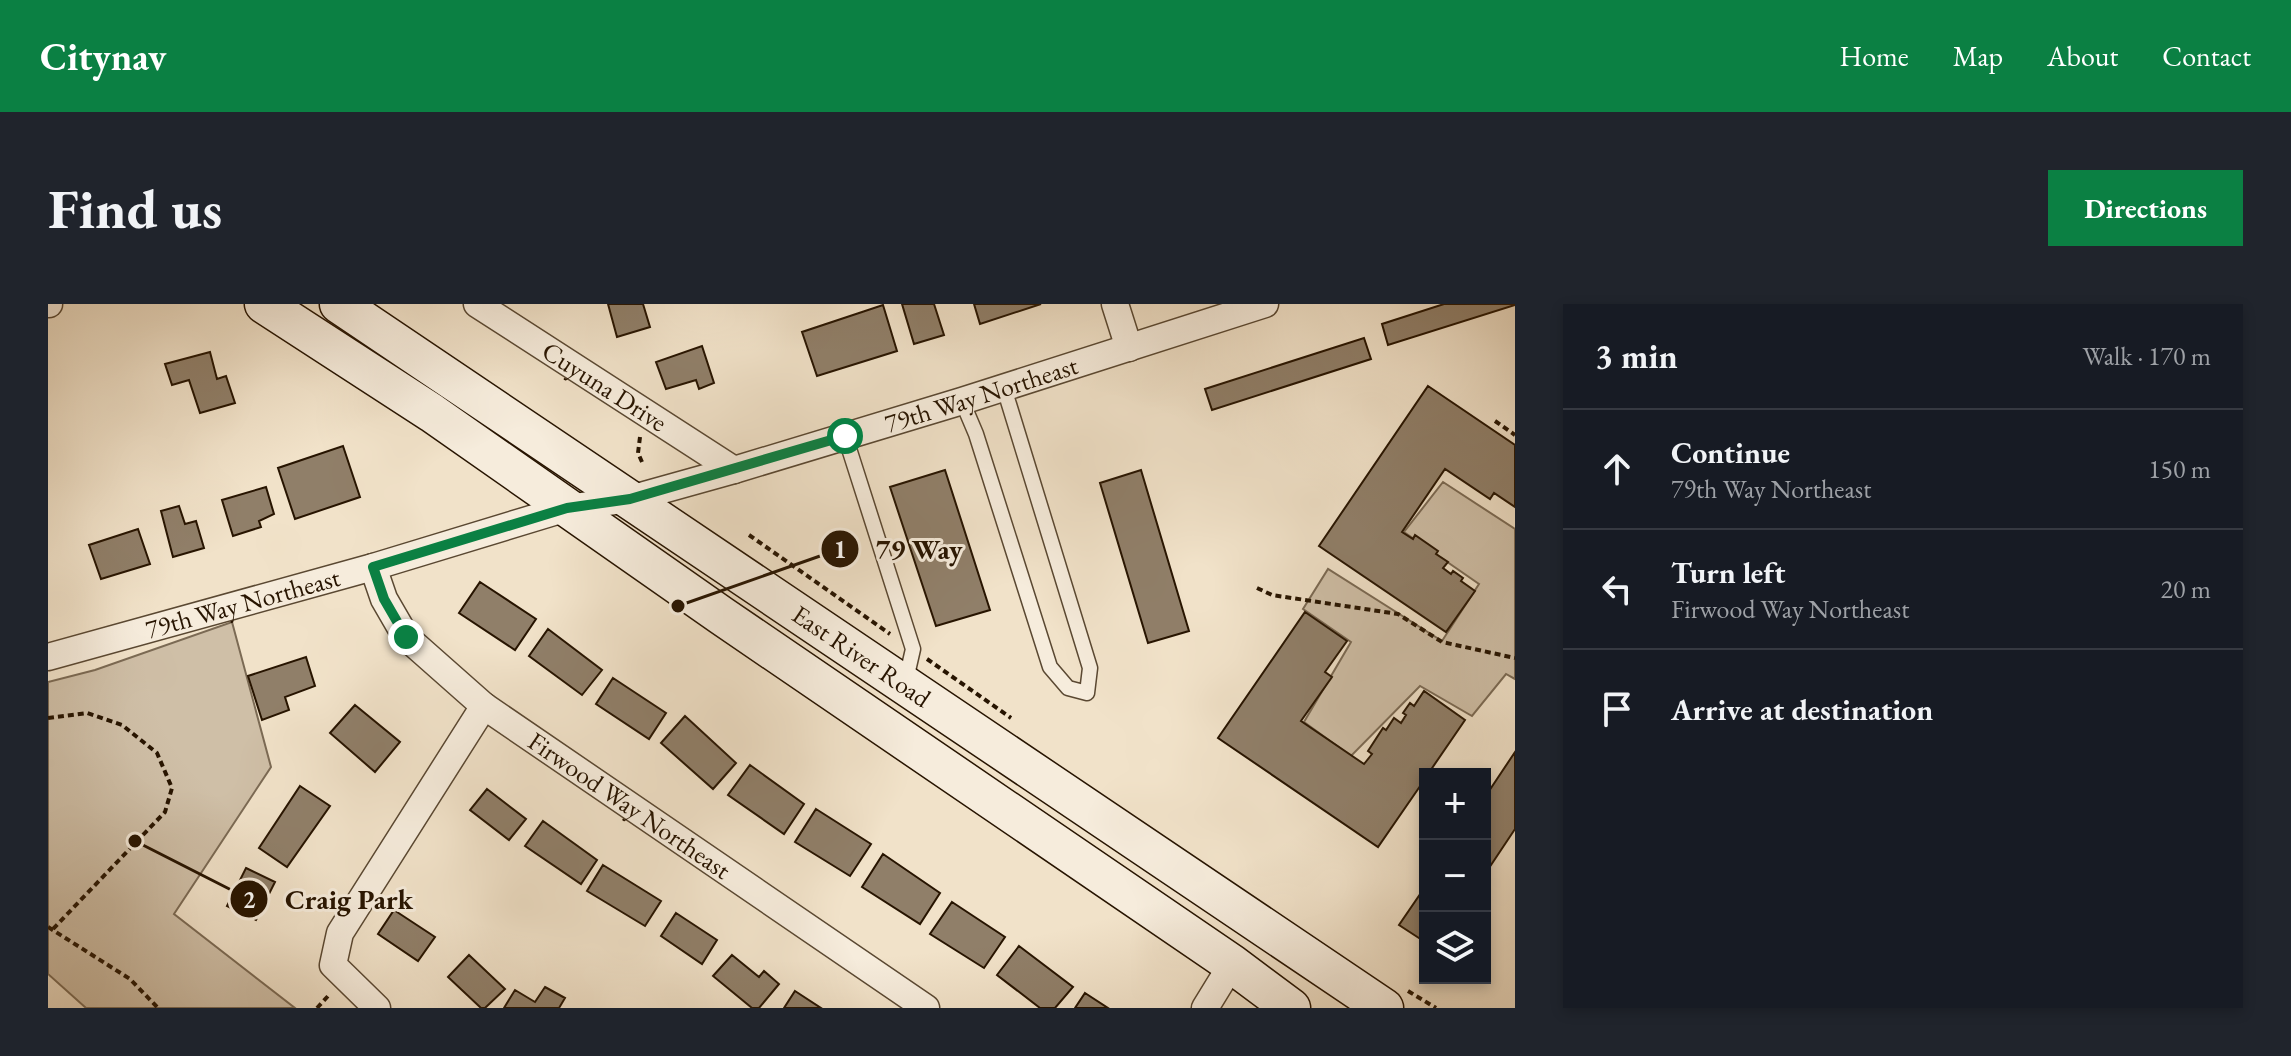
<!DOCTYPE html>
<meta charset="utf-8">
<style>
body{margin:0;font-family:"EB Garamond",serif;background:#20242c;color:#f1f3f6}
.controls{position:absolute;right:24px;bottom:24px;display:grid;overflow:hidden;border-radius:0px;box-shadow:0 4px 12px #0003}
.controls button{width:72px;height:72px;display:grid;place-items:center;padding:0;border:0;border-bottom:2px solid #363941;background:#171b24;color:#f1f3f6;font:40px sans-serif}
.stop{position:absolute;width:24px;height:24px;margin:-18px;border:6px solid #0b8043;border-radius:50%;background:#fff}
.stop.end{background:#0b8043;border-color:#fff;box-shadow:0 2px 8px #0008}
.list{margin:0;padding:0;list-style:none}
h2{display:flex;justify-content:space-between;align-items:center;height:104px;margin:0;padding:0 32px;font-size:34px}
h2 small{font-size:26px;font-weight:400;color:#9ea1a6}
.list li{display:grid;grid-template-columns:52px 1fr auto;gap:24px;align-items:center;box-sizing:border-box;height:120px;padding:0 32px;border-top:2px solid #363941}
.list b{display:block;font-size:30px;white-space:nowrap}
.list p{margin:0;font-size:26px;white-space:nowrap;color:#9ea1a6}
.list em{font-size:26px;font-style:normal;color:#9ea1a6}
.icon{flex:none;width:44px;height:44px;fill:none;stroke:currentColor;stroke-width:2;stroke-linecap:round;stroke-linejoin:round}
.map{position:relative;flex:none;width:1467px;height:704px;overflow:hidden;border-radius:0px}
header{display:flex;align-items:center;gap:48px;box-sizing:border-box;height:112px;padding:0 40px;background:#0b8043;color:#fff}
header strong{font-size:38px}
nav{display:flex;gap:44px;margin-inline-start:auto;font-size:28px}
.intro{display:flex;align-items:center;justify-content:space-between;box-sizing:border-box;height:192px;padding:0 48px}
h1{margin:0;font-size:56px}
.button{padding:20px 36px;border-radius:0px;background:#0b8043;color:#fff;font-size:28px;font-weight:700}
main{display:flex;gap:48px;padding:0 48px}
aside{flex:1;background:#171b24;border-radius:0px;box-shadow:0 4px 12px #0003}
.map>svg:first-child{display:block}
.green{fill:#cfbfa7;stroke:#7b6a54;stroke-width:2}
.building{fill:#907f69;stroke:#271400;stroke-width:2}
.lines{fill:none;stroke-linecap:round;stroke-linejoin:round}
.service-casing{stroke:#5a4832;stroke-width:17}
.minor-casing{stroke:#5a4832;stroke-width:29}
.secondary-casing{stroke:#271400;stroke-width:41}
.path{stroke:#271400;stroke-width:4;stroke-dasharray:6 4;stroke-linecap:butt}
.service{stroke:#f6ecdc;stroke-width:14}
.minor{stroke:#f6ecdc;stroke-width:26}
.secondary{stroke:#f6ecdc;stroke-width:38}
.route{stroke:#0b8043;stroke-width:10}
.labels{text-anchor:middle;stroke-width:6;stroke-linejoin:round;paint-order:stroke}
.street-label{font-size:26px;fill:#271400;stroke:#f6ecdc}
.leader{fill:none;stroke:#271400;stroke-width:3}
.callout-dot{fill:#271400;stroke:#f6ecdc;stroke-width:3}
.mark-label{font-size:24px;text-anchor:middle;font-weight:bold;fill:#fff}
.callout-label{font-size:28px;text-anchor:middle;font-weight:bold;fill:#271400;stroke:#f6ecdc;stroke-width:6;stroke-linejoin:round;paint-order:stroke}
</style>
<header>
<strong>Citynav</strong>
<nav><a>Home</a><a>Map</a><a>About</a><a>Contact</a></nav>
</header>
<div class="intro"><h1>Find us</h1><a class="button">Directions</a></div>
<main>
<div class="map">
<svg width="1467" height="704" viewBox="0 0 1467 704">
<rect width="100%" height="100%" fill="#f1e2c9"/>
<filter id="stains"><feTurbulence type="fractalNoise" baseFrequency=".0025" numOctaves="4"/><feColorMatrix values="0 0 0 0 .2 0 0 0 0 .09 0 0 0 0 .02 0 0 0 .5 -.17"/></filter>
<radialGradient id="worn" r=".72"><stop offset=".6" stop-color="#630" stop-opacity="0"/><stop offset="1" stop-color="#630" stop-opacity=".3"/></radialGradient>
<path class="green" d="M1395,178L1467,225V375L1458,370L1424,412L1372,382L1303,452L1256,418L1303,338L1255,305L1280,265L1394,337L1431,280L1356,228Z
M184,318L223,463L126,610L247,704H38L0,670V378L47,366Z"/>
<path class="building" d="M560,0H595L602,23L569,33Z
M854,0H886L896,31L866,40Z
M926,0H993L932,20Z
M1396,0H1467V1L1340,41L1334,20Z
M835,1L849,47L769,72L754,28Z
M1316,34L1323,55L1164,106L1157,85Z
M654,42L666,79L651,85L648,76L618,85L608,58Z
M162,48L169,75L178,72L187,99L152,109L141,76L124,81L117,60Z
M1380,82L1467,141V203L1446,189L1442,195L1397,165L1354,228L1365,235L1367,231L1390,247L1388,250L1400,258L1395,264L1403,270L1405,267L1415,274L1413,277L1427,287L1398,328L1271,242Z
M295,142L312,193L247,215L230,164Z
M897,166L942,306L888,322L842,183Z
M1093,166L1141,327L1100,339L1052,179Z
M218,183L226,210L211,217L213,223L185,232L174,196Z
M131,202L137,220L148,217L156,244L125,253L113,207Z
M90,225L102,260L53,275L41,241Z
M432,278L488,315L467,346L411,309Z
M1257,308L1299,337L1277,368L1284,373L1253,417L1316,460L1324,450L1320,447L1335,424L1338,426L1346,414L1353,419L1358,411L1355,409L1362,399L1366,402L1376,387L1417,416L1380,470H1377V475L1330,543L1170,434Z
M500,325L554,366L534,391L481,352Z
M258,353L267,382L237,393L241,406L214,416L200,372Z
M565,374L618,409L601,435L548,400Z
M307,401L352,438L327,468L282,429Z
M637,412L688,459L665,485L613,439Z
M1467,448V525L1437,570V493Z
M702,461L756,500L736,530L680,491Z
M252,482L282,502L239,563L211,544Z
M439,485L478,515L461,536L422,506Z
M768,505L823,540L802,572L747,538Z
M495,517L549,556L533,580L477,542Z
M835,550L892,589L872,620L814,583Z
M555,561L613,597L597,622L539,587Z
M198,564L227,578L208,616L179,602Z
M1377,583V638L1351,621Z
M904,598L957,633L936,664L882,630Z
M346,606L387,633L370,657L330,630Z
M628,609L669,636L654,660L613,632Z
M971,642L1025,683L1007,704H992L949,671Z
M421,651L457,685L437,704H433L400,673Z
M684,651L711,673L716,667L731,680L711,704H704L665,672Z
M497,683L517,694L511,704H456L467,686L487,698Z
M747,687L773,704H736Z
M1037,689L1060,704H1027Z"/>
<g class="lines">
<defs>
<path id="service" d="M914,97L928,130L1002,363L1020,384L1039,389L1042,364L956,84
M797,132L865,345L857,380"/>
<g id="minor">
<path d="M0,0H1"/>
<path id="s1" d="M429,0L686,166"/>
<path d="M1067,0L1081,44"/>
<path id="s2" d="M325,263L336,295L358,333L436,402L878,704"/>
<path id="s3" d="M0,353L325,263L519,204L582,195L686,166L914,97L1217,0"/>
<path d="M329,704L285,661L292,629L436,402"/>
<path d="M1157,704L1184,660"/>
</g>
<g id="secondary">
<path d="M216,0L384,109L674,312L1184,660L1243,704"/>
<path id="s4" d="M291,0L1336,704"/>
</g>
</defs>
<use href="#service" class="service-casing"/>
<use href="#minor" class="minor-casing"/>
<use href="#secondary" class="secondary-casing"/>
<path class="path" d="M1447,117L1467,131
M592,133L590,149L594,158
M701,231L842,330
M1209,284L1224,291L1350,310L1394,338L1467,354
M879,355L963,414
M0,414L39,409L74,421L109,449L124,484L117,508L4,626
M0,623L82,675L110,704
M1360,687L1388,704
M269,704L281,691"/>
<use href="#service" class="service"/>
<use href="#minor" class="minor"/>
<use href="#secondary" class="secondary"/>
</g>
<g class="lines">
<path class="route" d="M358,333L336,295L325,263L519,204L582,195L797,132"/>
</g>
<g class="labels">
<g class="street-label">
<text dy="9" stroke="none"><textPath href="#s1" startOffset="152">Cuyuna Drive</textPath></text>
<text dy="9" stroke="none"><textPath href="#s3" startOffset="970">79th Way Northeast</textPath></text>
<text dy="9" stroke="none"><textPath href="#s3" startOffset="202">79th Way Northeast</textPath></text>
<text dy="9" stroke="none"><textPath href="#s4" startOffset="630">East River Road</textPath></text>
<text dy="9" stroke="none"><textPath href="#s2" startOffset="358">Firwood Way Northeast</textPath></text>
</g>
</g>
<path class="leader" d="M630 302L792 245M87 537L201 595"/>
<g class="callout-dot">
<circle cx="630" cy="302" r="8"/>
<circle cx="87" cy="537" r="8"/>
<circle cx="792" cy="245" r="20"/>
<circle cx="201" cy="595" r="20"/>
</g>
<g class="mark-label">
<text x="792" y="254">1</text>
<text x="201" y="604">2</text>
</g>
<g class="callout-label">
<text x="871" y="255">79 Way</text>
<text x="301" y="605">Craig Park</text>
</g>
<rect width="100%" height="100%" filter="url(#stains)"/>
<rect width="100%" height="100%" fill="url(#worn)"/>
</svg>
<div class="controls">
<button>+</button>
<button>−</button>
<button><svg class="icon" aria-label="layers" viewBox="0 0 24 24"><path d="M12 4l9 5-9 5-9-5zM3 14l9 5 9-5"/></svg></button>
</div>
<div class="stop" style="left:797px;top:132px"></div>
<div class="stop end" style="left:358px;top:333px"></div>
</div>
<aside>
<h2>3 min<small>Walk · 170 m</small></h2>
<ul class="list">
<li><svg class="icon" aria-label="ahead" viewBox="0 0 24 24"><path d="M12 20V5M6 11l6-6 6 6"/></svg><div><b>Continue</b><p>79th Way Northeast</p></div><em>150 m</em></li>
<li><svg class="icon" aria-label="left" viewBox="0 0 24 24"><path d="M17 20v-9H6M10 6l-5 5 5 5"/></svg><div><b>Turn left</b><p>Firwood Way Northeast</p></div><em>20 m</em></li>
<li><svg class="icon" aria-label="arrive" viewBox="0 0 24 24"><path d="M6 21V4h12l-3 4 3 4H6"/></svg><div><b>Arrive at destination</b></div></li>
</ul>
</aside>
</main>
